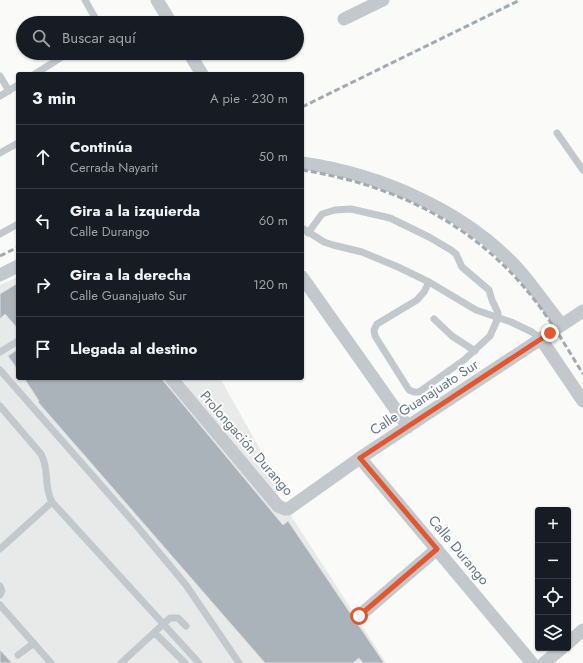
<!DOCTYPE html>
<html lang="es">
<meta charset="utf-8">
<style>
body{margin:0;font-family:Jost,sans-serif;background:#242831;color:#f1f3f6}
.controls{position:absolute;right:12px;bottom:12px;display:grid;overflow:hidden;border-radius:4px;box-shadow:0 1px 3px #0004}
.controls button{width:36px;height:36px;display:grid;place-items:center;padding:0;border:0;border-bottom:1px solid #363941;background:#171b24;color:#f1f3f6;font:20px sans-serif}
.stop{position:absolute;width:12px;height:12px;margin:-9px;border:3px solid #e4572e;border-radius:50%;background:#fff}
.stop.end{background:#e4572e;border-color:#fff;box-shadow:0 1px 4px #0008}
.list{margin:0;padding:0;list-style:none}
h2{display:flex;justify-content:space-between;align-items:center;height:52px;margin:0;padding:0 16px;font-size:17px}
h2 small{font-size:13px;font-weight:400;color:#9ea1a6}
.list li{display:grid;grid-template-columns:26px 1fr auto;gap:12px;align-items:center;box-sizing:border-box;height:64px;padding:0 16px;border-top:1px solid #363941}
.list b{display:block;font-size:15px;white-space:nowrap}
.list p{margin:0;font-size:13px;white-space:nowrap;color:#9ea1a6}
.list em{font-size:13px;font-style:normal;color:#9ea1a6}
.icon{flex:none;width:22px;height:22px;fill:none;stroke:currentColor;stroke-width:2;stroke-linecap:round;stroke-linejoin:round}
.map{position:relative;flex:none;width:583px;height:663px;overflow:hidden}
.search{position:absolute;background:#171b24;box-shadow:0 1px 3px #0004;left:16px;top:16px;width:288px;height:44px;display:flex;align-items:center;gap:10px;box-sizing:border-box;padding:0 14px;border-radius:22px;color:#9ea1a6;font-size:15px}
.panel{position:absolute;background:#171b24;box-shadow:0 1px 3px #0004;left:16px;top:72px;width:288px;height:308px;border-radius:4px}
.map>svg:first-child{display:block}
.built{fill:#e8e9e9}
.building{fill:#aab3b9;stroke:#dcdcda}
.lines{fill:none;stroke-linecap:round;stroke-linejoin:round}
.lane{stroke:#c3c8cc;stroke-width:7}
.street{stroke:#c3c8cc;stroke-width:13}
.rail{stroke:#a2aab0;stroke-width:3;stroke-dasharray:6 3;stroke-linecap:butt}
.route{stroke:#e4572e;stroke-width:5}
.labels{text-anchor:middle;stroke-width:4;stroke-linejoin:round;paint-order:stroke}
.street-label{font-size:14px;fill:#657683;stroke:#fff}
</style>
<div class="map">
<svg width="583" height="663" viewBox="0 0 583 663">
<rect width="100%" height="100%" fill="#fafaf8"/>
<path class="built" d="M18,277V378H220L265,458L279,497L386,663H0V285Z"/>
<path class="building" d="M18,283V329L5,314L0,319V294Z
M18,349V370L8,356Z
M24,378H161L283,525L288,521L384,663H363L359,658L353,663H265L38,402L39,401Z
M0,650L12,663H0Z"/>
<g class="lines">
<path class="lane" d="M85,0L98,23
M35,74L68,53
M0,76L9,91
M0,96L18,85
M557,133L583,170
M0,153L18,143
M302,228L324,242L333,245L362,252L398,267L429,282L476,310L511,322L532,332L541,339
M308,233L322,214L335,210L351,209L390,218L429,237L451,250L456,254L462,267L489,290L492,300L498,313V318L490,336L464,360L419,392H414L409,390L375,336L374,330L377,324L417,300L424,292L429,282
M0,234L18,224
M434,319L452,336L475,351
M0,352L18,341
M0,370L136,525L186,585L239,663
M0,406L41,454C50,470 43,485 52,502L199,663
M0,549L52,502
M0,586L2,591L0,595
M0,605L51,663
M155,633L185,663
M18,655L34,643
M121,663L170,618H178L186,626"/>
<path class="street" d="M157,0L171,23
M344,19L383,0
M189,53L202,74
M302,163C380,174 466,211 519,270C534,287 547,307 562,325
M0,275L18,266
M302,277L408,427
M541,339L583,401
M171,378L278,506L285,509H288L360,458L583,311
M360,458L532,663
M359,616L437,549
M568,643L583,630
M544,663L562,648"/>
<path class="rail" d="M302,107L520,0
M302,170C394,185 474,223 533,298C552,322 567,348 583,374
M0,256L18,247"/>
</g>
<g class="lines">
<path class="route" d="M359,616L437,549L360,458L550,333"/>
</g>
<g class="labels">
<g class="street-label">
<text transform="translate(424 397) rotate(-33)" y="5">Calle Guanajuato Sur</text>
<text transform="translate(247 443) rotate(49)" y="5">Prolongación Durango</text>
<text transform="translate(459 550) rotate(50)" y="5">Calle Durango</text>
</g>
</g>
</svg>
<div class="controls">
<button>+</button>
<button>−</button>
<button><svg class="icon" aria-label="locate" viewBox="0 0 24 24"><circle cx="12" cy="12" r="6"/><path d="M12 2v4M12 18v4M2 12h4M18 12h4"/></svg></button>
<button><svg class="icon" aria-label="layers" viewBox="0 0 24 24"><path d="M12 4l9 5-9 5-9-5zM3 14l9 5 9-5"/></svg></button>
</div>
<div class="stop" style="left:359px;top:616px"></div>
<div class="stop end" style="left:550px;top:333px"></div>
<div class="search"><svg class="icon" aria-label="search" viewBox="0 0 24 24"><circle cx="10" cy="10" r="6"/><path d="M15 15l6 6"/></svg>Buscar aquí</div>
<section class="panel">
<h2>3 min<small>A pie · 230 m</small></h2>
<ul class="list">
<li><svg class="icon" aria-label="ahead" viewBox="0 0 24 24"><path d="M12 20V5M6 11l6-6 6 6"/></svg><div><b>Continúa</b><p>Cerrada Nayarit</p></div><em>50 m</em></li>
<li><svg class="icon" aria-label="left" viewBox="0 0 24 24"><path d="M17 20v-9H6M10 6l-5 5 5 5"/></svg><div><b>Gira a la izquierda</b><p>Calle Durango</p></div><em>60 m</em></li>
<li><svg class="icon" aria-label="right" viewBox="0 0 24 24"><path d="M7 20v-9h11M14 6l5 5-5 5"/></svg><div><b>Gira a la derecha</b><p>Calle Guanajuato Sur</p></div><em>120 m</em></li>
<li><svg class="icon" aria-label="arrive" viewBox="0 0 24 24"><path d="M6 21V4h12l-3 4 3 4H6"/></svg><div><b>Llegada al destino</b></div></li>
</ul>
</section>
</div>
